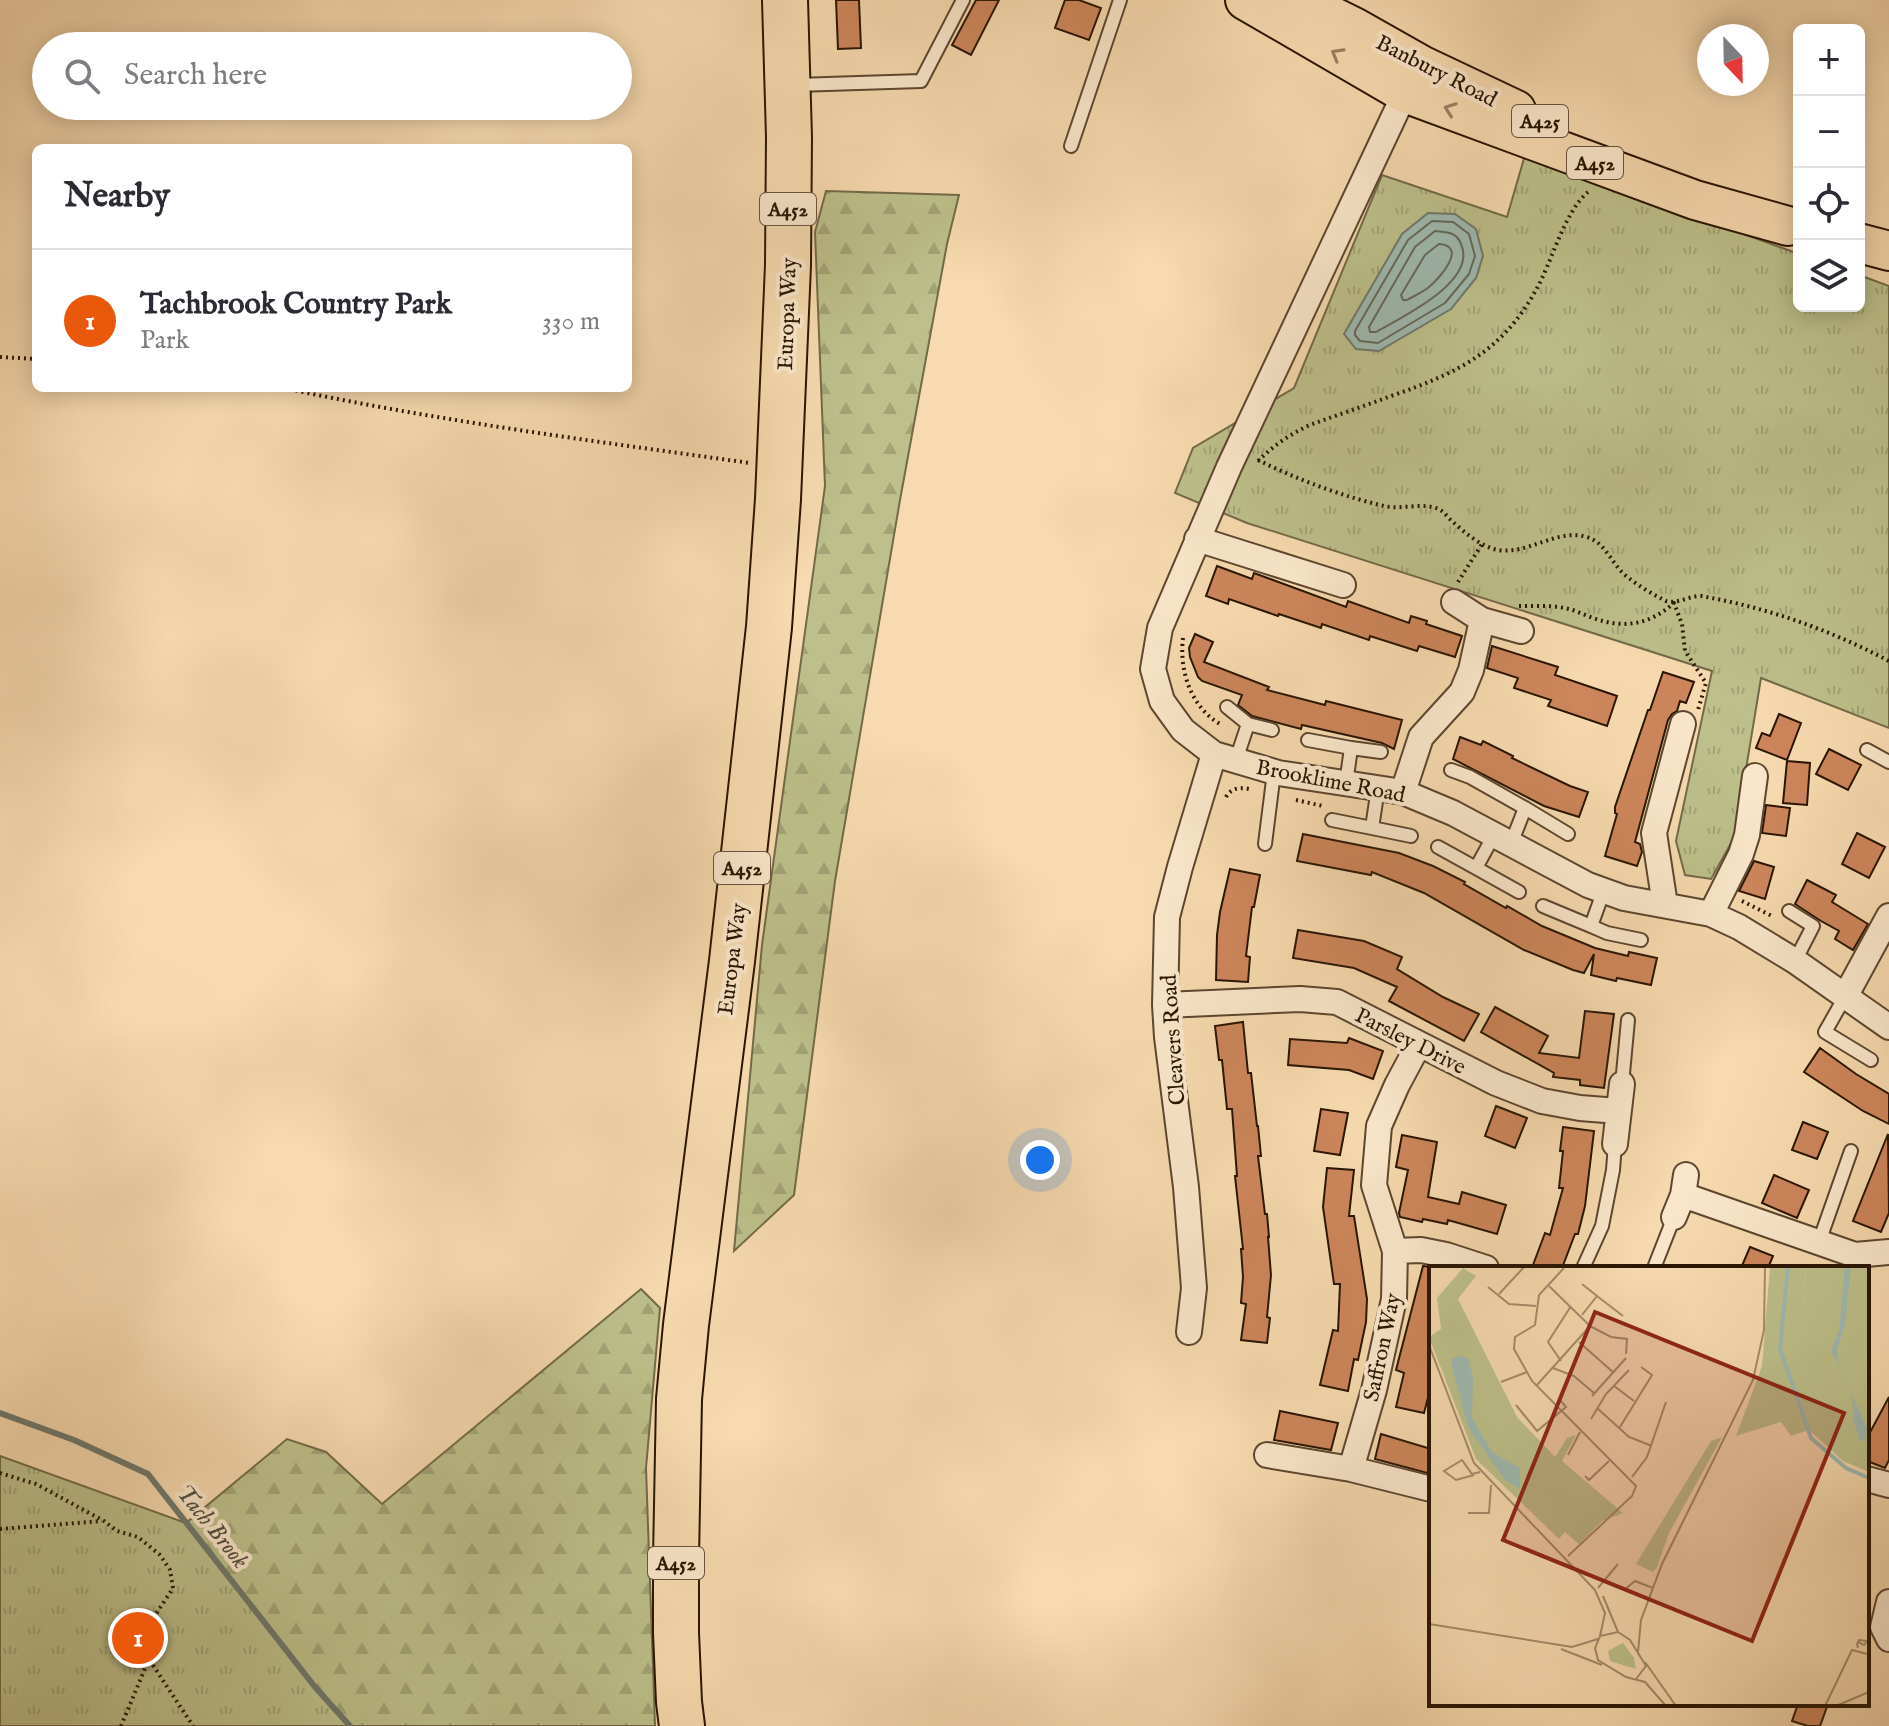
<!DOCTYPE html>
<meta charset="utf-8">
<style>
body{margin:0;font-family:"IM FELL English",serif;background:#f7f7f7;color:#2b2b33}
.controls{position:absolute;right:24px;top:24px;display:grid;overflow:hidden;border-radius:12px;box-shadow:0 4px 20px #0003}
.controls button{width:72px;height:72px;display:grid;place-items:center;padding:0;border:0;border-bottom:2px solid #e1e1e2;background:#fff;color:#2b2b33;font:40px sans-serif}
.compass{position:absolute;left:1697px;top:24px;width:72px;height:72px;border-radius:50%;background:#fff;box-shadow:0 4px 20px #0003;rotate:158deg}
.you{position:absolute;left:1040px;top:1160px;width:28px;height:28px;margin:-20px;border:6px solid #fff;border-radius:50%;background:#1a73e8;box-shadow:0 0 0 12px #1a73e833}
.badge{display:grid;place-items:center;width:52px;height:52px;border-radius:50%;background:#ea580c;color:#fff;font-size:26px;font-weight:700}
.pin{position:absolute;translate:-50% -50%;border:4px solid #fff;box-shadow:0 2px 8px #0006}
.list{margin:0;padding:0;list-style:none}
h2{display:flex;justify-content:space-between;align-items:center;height:104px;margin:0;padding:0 32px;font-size:34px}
h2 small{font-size:26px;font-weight:400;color:#7c7c81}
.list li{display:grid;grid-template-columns:52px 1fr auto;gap:24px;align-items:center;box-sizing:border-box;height:144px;padding:0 32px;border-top:2px solid #e1e1e2}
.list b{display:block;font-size:30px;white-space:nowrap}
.list p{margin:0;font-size:26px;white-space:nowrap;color:#7c7c81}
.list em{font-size:26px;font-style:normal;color:#7c7c81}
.icon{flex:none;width:44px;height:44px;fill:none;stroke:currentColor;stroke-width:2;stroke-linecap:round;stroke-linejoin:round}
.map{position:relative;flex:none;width:1889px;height:1726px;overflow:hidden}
.search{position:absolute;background:#fff;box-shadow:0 4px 20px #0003;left:32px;top:32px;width:600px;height:88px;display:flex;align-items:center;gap:20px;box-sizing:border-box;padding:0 28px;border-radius:44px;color:#7c7c81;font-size:30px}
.panel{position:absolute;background:#fff;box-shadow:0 4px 20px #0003;left:32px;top:144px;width:600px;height:248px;border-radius:12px}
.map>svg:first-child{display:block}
.forest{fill:url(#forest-firs);stroke:#736a48;stroke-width:2}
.park{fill:url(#park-tufts);stroke:#736a48;stroke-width:2}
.water{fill:#9ebab1;stroke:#6f786c;stroke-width:2}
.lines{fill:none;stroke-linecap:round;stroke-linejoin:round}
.shore{stroke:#64685a;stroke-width:2}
.stream{stroke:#6f786c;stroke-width:6}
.building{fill:#cd865b;stroke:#291504;stroke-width:2}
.lane-casing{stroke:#5c462f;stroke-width:16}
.street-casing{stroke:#5c462f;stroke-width:28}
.primary-casing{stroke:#291504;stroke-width:42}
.highway-casing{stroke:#291504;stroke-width:48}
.path{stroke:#291504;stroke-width:4;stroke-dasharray:2 4;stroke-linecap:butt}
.lane{stroke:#fae7cb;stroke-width:12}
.street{stroke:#fae7cb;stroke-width:24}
.primary{stroke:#f7daaf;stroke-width:38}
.highway{stroke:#f7daaf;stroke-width:44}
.oneway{stroke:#9a8162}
.labels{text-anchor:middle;stroke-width:8;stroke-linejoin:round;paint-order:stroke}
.shield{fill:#fae7cb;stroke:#685440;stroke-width:2}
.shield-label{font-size:20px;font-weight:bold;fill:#291504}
.street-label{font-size:22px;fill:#291504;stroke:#fae7cb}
.water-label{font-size:24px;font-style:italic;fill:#524f41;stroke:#fae7cb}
.inset-river{fill:none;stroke:#9ebab1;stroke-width:4}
.inset-road{fill:none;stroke:#a58b6b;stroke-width:2}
.view{fill:#8f2418;fill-opacity:0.15;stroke:#8f2418;stroke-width:4}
.inset-edge{fill:none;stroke:#291504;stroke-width:4}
</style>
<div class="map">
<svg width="1889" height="1726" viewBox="0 0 1889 1726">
<defs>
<pattern id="forest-firs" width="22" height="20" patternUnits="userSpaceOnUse" patternTransform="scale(2)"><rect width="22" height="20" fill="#bdc08b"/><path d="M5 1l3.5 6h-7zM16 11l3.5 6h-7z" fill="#a2a476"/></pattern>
<pattern id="park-tufts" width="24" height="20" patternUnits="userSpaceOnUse" patternTransform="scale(2)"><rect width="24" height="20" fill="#bdc08b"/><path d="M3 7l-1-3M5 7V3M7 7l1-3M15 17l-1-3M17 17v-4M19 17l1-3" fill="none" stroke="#a2a476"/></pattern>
</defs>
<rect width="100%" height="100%" fill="#f7daaf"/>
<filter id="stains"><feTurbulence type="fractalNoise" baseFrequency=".0025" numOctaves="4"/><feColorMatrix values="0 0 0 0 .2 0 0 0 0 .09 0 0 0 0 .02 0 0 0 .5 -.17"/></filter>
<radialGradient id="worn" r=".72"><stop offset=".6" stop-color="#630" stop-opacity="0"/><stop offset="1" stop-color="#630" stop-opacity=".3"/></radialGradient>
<path class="forest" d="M826,191L959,195L947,244L900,500L835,881L794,1195L734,1251L762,945L825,486L815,232Z
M641,1289L660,1308L646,1468L655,1726H350L315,1687L186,1523L287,1439L326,1452L382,1504Z"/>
<path class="park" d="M1525,155L1799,254V306H1859V275L1889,286V728L1761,678L1735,836L1711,879L1685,875L1676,841L1712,671L1247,523L1175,493L1193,448L1294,388L1382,175L1507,217Z
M0,1456L186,1523L315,1687L350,1726H0Z"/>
<path class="water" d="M1428,213L1455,214L1476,229L1483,256L1476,278L1451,309L1379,351L1356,349L1344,334L1402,234Z"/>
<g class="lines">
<path class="shore" d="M1432,221L1453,222L1469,234L1475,256L1469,274L1445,303L1378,343L1360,341L1355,335V331L1408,240Z
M1435,231C1446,232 1457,232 1461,244C1478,282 1401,317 1376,332H1370L1369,327L1415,247Z
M1439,244C1468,246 1440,278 1429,287C1423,292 1414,296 1407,300H1403L1401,295L1425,255Z"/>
<path class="stream" d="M0,1413L74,1440L148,1474L315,1687L350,1726"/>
</g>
<path class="building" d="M836,0H859L861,48L838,49Z
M976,0H999L971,55L952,45Z
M1065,0H1079L1101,8L1089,40L1055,28Z
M1217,566L1252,579L1254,573L1346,607L1348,601L1409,623L1411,616L1427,621L1426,624L1462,636L1455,657L1419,646L1417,651L1370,636L1369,640L1322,624L1321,628L1279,614L1278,616L1229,599L1228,604L1206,596Z
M1195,634L1213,642L1204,662L1269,687L1267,690L1325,705L1326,701L1402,720L1394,749L1382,743L1302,725L1301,729L1252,716L1238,705L1242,695L1202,681L1198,677L1190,657L1189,648Z
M1492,646L1558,667L1555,675L1617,696L1607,726L1548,706L1551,700L1514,688L1518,678L1487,668Z
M1663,672L1694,682L1686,703L1680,701L1677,711L1672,714L1668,720L1635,842L1640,844L1642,852L1637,866L1605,856L1617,814L1615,813V807L1648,710H1650Z
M1779,714L1801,723L1787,760L1756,748L1762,733L1770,736Z
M1460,737L1481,745L1483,741L1513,756L1512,758L1570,786L1588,792L1579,817L1544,806L1453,759Z
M1829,749L1861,765L1848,790L1816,774Z
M1787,761L1810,763L1807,805L1783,803Z
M1766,805L1790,808L1786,836L1762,833Z
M1857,833L1885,847L1869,878L1842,864Z
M1303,834L1399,853L1433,866L1465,882L1464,884L1506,908L1507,906L1542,926L1595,948L1628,956L1629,952L1657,958L1651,985L1617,978L1616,981L1591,975L1594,954L1584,973L1573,970L1524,950L1424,893L1372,872L1371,875L1297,861Z
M1754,861L1774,867L1765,899L1739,891Z
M1230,869L1260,875L1254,907H1252L1246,956L1250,957L1248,982L1216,980L1217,935L1220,912Z
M1807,880L1836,895L1832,902L1868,924L1853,950L1835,939L1839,931L1821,921L1795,904Z
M1298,930L1364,941L1402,957L1397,969L1443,997L1479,1014L1464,1041L1389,1001L1397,987L1354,968L1293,958Z
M1495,1007L1548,1036L1539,1053L1579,1058L1585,1011L1614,1014L1604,1088L1580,1085V1080L1553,1077L1554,1073L1481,1032Z
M1243,1022L1248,1073H1251L1257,1126H1258L1261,1156H1258L1265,1214H1267L1269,1237H1268L1271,1275L1267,1317L1270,1318L1267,1343L1241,1340L1246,1304L1241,1303L1243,1277L1241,1249H1243L1235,1176H1237L1232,1109H1227L1222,1060H1219L1215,1026Z
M1349,1038L1383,1051L1373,1079L1349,1070L1288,1065L1290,1039L1347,1043Z
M1820,1048L1856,1074L1889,1094V1124L1863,1111L1804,1072Z
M1496,1106L1527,1118L1515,1148L1485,1136Z
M1321,1109L1348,1113L1340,1155L1314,1151Z
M1803,1122L1828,1132L1817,1159L1792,1150Z
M1563,1127L1594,1131L1585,1206L1578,1234H1575L1562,1268H1543L1533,1265L1545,1233L1550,1235L1563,1188H1559L1563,1151H1560Z
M1888,1134L1889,1213L1881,1232L1853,1221Z
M1402,1135L1437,1142L1428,1197L1459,1204L1462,1192L1506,1205L1497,1234L1448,1220L1447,1224L1423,1219L1422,1222L1400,1217L1399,1213L1408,1170L1396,1167Z
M1327,1168L1354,1170L1349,1216H1354L1367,1299L1366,1322L1358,1360L1354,1359L1348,1391L1320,1385L1333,1330L1338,1331L1340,1284H1334L1323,1207Z
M1774,1175L1809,1190L1797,1218L1762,1203Z
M1750,1247L1773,1256L1768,1268H1741Z
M1423,1266L1431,1267V1386L1424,1413L1396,1407L1404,1373L1396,1370Z
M1889,1397V1460L1885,1468L1867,1461V1438Z
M1280,1411L1338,1423L1331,1450L1274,1440Z
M1381,1434L1431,1449V1474L1375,1459Z
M1798,1704H1828L1820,1726H1808L1792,1721Z"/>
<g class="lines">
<defs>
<path id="lane" d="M796,85L921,81L963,0
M1071,146L1120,0
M1227,707L1248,724L1236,760
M1248,724L1272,730
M1308,740L1351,748
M1867,750L1889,762
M1451,770L1470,777L1525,808L1511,844
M1346,784L1351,748L1381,752
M1378,788L1372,828L1411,836
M1525,808L1568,834
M1332,820L1372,828
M1494,835L1476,868L1519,892
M1265,844L1274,772
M1438,847L1476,868
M1604,890L1591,926L1607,933L1641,940
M1543,906L1591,926
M1789,911L1813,926L1795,961
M1846,995L1825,1032L1871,1060
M1622,1084L1628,1020
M1819,1242L1851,1151
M1583,1268L1602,1226L1613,1170L1615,1144
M1654,1268L1674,1217"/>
<path id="street" d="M1412,82L1405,93L1229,467L1160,628L1153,669L1162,701L1183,730L1214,754L1278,773L1403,792L1453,813L1588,885L1624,898L1711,914L1739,927L1795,961L1889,1027
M1197,539L1343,585
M1454,602L1482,620
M1403,792L1421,737L1462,692L1471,670L1482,620L1521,631
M1665,905L1654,833L1683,724
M1711,914L1741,854L1747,835L1755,776
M1846,995L1889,916
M1165,1005L1300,999L1337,1002L1496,1083L1542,1101L1580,1108L1618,1111
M1419,1044L1397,1085L1379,1126L1374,1185L1395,1251L1394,1299L1374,1390L1351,1469L1431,1489
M1615,1144L1622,1084
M1683,1195L1855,1255L1889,1252
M1674,1217L1683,1195L1686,1175
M1395,1251L1421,1250L1446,1255L1486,1268
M1189,1332L1194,1288L1186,1187L1167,1037L1165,1005L1167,917L1180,867L1214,754
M1267,1455L1351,1469
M1867,1479L1889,1485
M1889,1602L1883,1627L1889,1639"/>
<path id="primary" d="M1245,0L1405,93L1695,200L1788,226
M1299,0L1354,27L1423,66L1516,110
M1859,243L1889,251"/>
<path id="highway" d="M682,1726L679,1702L676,1633V1558L679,1399L686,1325L732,961L769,627L778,499L788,265L789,137L785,0"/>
</defs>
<use href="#lane" class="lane-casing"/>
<use href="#street" class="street-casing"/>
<use href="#primary" class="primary-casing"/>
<use href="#highway" class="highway-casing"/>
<path class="path" d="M0,357L36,359
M284,388C438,421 594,441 750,463
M1258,460C1298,480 1342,496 1384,506C1402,510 1423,502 1438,509C1444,511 1447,517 1452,521C1464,532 1481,547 1498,550C1528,555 1557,528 1587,537C1606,543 1611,563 1625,575C1637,585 1652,594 1666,601C1679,604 1688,596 1701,596C1768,608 1828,629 1889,661
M1258,461C1273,446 1290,434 1310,425C1337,415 1364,406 1391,396C1457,373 1501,353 1536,290C1552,262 1564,212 1588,192
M1458,582L1482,544
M1519,606C1536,606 1553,605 1569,609C1577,611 1585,615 1593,618C1624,629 1649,625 1674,603L1682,624L1685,651L1706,683L1698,710
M1183,638C1179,671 1191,707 1220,724
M1226,797C1231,788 1240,787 1249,789
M1296,800L1323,806
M1742,901L1774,917
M0,1473L36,1484L104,1521L117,1531L138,1537L160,1555L170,1570L173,1588C162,1606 143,1628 143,1650L193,1726
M0,1529L102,1521
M121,1726L149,1659"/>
<use href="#lane" class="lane"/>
<use href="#street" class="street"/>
<use href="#primary" class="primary"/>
<use href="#highway" class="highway"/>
</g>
<defs><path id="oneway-chevron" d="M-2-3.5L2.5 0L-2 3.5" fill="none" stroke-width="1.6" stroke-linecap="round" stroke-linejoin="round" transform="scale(2)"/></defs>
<g class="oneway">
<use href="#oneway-chevron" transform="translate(1337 54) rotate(-150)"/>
<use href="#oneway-chevron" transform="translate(1450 109) rotate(-160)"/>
</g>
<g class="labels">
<g class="shield">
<rect x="1512" y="105" width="56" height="32" rx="6"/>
<rect x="1567" y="147" width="56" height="32" rx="6"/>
<rect x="760" y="193" width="56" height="32" rx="6"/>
<rect x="714" y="852" width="56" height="32" rx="6"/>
<rect x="648" y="1547" width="56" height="32" rx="6"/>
</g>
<g class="shield-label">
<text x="1540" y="128">A425</text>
<text x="1595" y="170">A452</text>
<text x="788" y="216">A452</text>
<text x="742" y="875">A452</text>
<text x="676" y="1570">A452</text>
</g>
<g class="street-label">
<text transform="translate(1437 70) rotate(27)" y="8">Banbury Road</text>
<text transform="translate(786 314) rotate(-88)" y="8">Europa Way</text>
<text transform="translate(1331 780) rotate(11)" y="8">Brooklime Road</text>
<text transform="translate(731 959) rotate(-83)" y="8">Europa Way</text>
<text transform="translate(1172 1040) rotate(-94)" y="8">Cleavers Road</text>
<text transform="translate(1411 1040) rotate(27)" y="8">Parsley Drive</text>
<text transform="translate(1381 1347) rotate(-78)" y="8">Saffron Way</text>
</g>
<g class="water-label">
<text transform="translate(213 1526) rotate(51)" y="8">Tach Brook</text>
</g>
</g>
<g transform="translate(1429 1266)">
<rect width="440" height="440" fill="#f7daaf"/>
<path d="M341,0H377L374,42L354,91L380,164L362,170L352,156L307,170L333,100ZM293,171L240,267L228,301L224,306L207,298L282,175ZM194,377L205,392L207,403L181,395L179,385Z" fill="#bdc08b"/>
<path d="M377,0H440V206L414,195L380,164L351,83L359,45L374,41ZM34,2L47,10L29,33L88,151L126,191L138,172L147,169L133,195L194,247L173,255L150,278L136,266L130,273L47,193L0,71L12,63L8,32Z" fill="#bdc08b"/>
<path d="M422,0L416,59L408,84L410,99L402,85L410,65L416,1ZM30,90L39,92L44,112L43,152L63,186L91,202V223L75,213L39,161L23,101V93ZM423,129L438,162L436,175H431L425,156Z" fill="#9ebab1"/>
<path class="inset-river" d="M359,0L351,83L382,172L417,202L440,212"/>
<path class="inset-road" d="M135,2L110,29L106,59L86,71L85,83L103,115L207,220L203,230L139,290M153,18L168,30L153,49M120,20L161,60M59,21L80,38L107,40M70,28L96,0M168,30L194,50M161,60L182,71L198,73L197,88M150,76L185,107M0,79L45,197L166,324L176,347L171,370M132,95L119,76L142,40M124,102L145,110L165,127M72,116L98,106M108,119L161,60M185,120L205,135M163,130L197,92M87,139L108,165L137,141L132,135M168,142L200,171L223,180M162,153L177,128L200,104M191,161L223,109L212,101M139,189L151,166M45,209L27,214L15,205L33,194L43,208L51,206M156,210L160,214L180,195M203,211L218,191L237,136M39,247H60L62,219M169,322L189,298M195,324L206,315L224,322M174,330L189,366M0,358L143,381L169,373M429,376L435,379L438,375L430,374L428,378L429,382M132,383L173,399M209,386L212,354L233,298L324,114L335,64L336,0M216,396L247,440M207,413L217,400L201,374L189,366L171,370L166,382L169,394L197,411L216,416L237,440M396,440L423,384L438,388M407,440L440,426"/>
<path class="view" d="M166,46L415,147L323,375L74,274Z"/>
<rect width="440" height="440" class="inset-edge"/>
</g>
<rect width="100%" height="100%" filter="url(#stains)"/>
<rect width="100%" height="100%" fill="url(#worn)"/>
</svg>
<div class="controls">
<button>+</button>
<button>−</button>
<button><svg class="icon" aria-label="locate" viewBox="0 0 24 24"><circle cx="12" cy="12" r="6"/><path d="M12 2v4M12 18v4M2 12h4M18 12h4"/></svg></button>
<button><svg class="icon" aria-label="layers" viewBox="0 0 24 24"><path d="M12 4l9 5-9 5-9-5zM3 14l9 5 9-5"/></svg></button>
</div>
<svg class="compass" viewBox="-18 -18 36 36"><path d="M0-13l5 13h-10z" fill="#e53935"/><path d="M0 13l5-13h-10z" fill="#7c7c81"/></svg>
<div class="you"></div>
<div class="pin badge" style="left:138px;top:1638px">1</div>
<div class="search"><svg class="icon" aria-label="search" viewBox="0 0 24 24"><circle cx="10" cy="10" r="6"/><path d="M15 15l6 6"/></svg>Search here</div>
<section class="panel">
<h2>Nearby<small></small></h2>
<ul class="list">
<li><span class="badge">1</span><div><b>Tachbrook Country Park</b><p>Park</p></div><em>330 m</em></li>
</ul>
</section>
</div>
